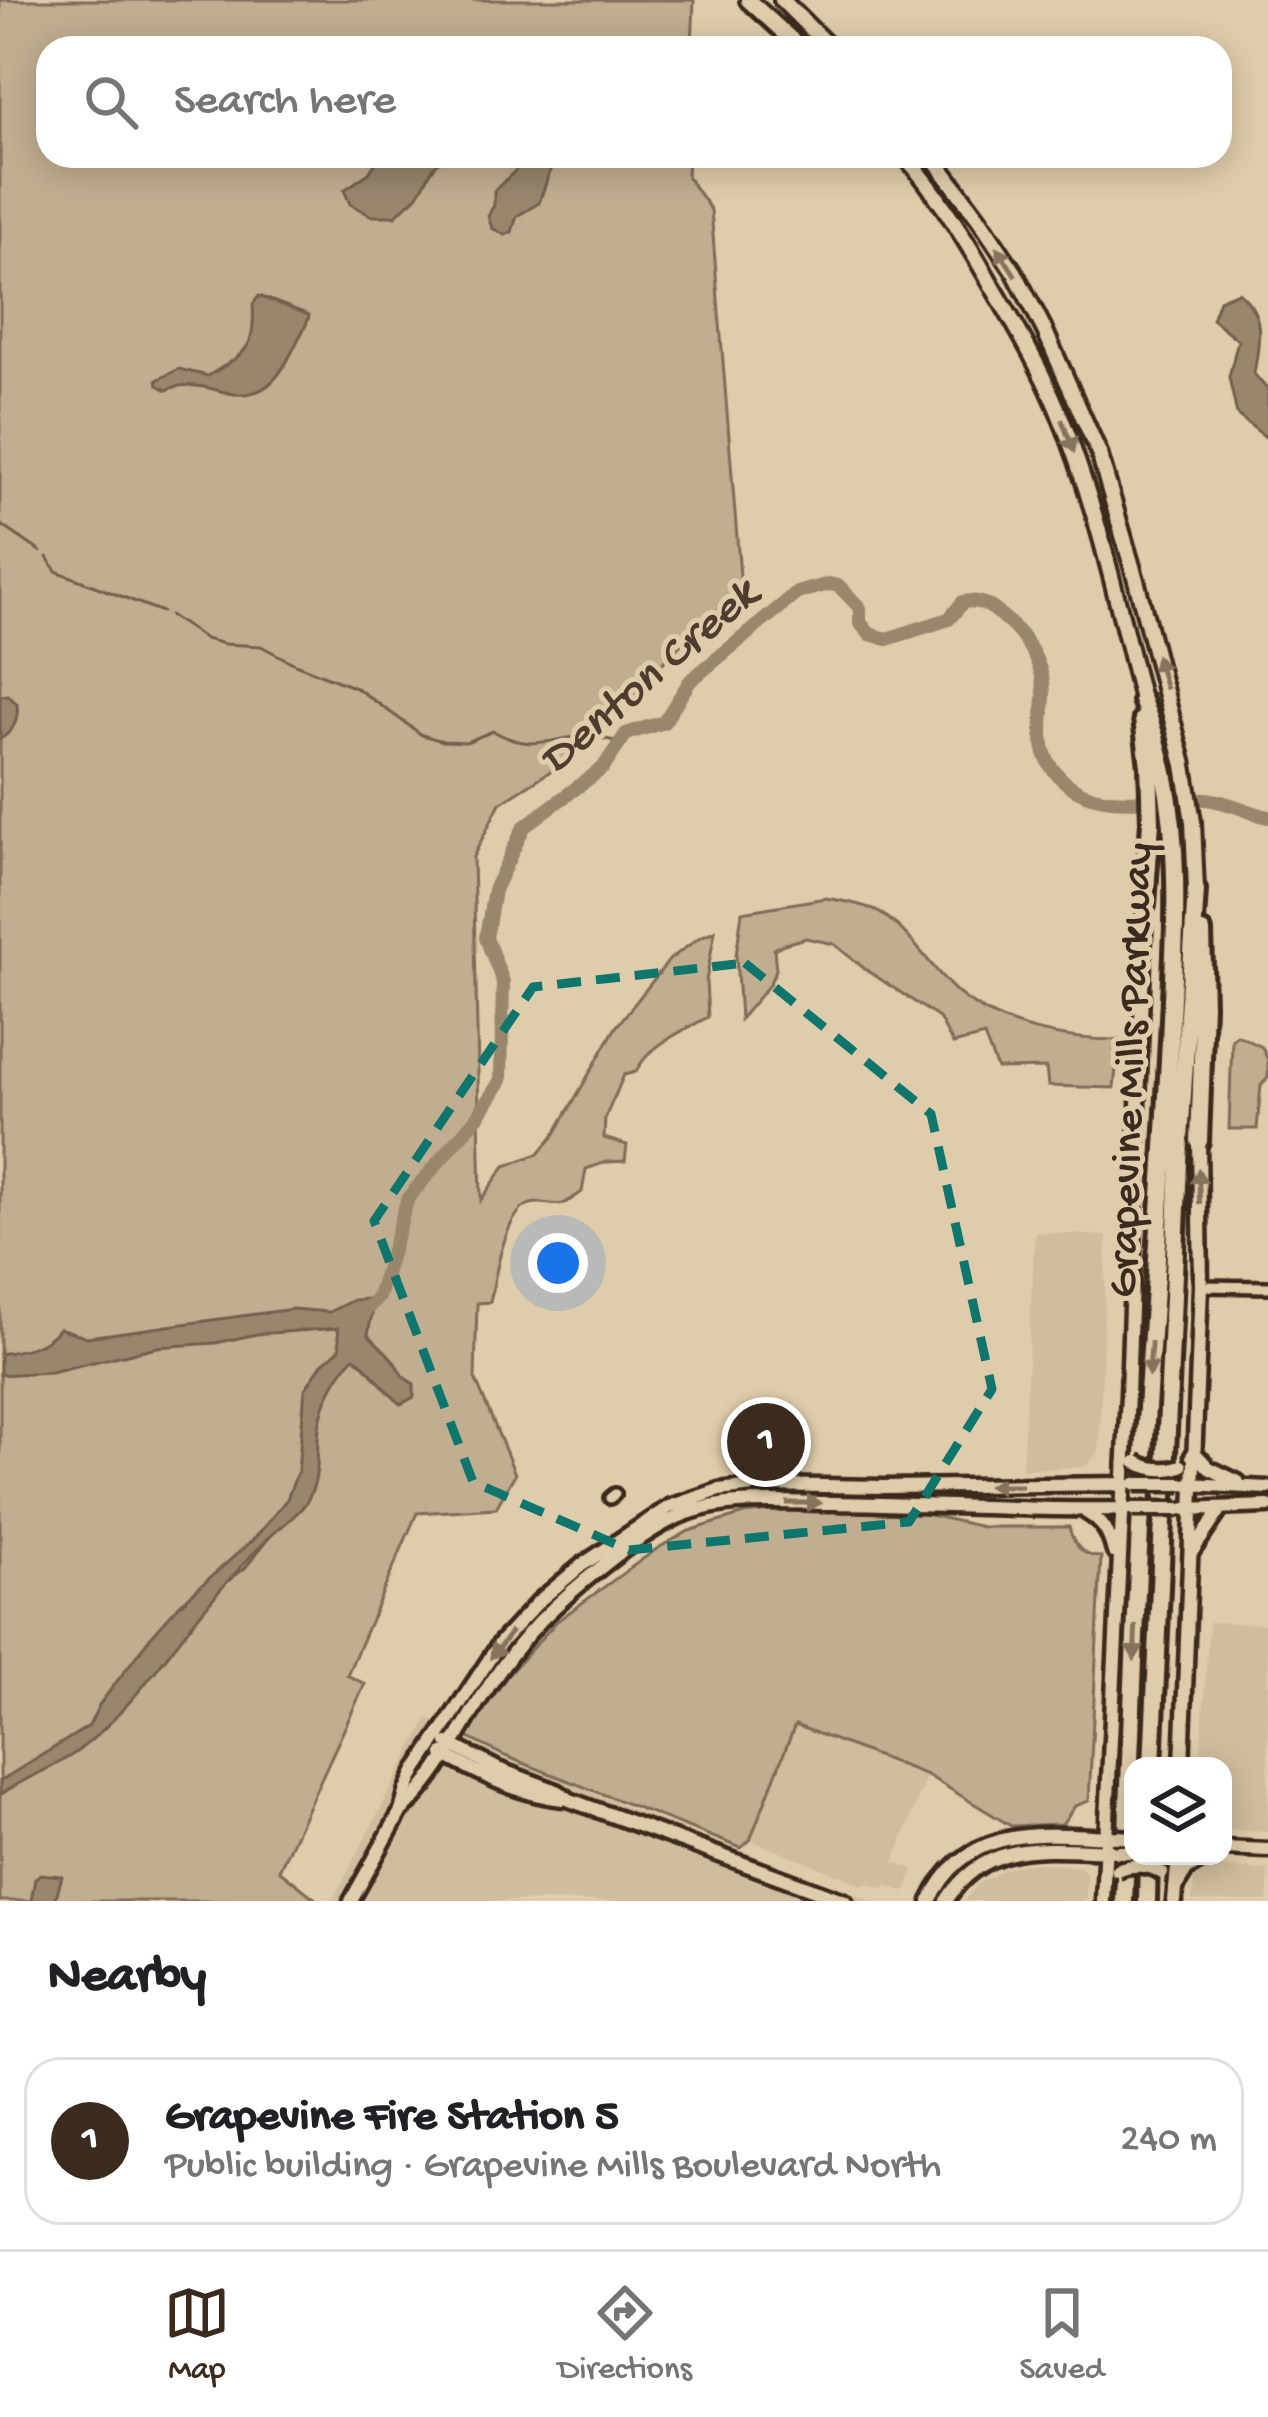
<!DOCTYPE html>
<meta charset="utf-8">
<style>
body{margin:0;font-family:"Gochi Hand",sans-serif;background:#f2f2f2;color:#202124}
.controls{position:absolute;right:36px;bottom:36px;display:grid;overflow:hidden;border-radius:24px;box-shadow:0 6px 30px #0003}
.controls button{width:108px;height:108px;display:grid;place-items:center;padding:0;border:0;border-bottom:3px solid #e0e0e0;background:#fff;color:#202124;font:60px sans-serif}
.you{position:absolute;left:558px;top:1263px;width:42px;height:42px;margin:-30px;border:9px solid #fff;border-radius:50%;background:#1a73e8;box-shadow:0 0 0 18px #1a73e833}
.badge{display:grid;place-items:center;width:78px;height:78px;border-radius:50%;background:#3b2a1e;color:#fff;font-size:39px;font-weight:700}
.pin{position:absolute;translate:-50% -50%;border:6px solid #fff;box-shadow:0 3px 12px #0006}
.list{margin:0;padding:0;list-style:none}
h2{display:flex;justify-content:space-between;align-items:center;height:156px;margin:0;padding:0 48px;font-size:51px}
h2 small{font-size:39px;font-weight:400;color:#757577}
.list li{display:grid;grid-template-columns:78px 1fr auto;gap:36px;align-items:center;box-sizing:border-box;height:168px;margin:0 24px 24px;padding:0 24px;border:3px solid #e0e0e0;border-radius:36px}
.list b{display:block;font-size:45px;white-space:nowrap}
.list p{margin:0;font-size:39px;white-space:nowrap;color:#757577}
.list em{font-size:39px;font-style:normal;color:#757577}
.icon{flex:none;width:66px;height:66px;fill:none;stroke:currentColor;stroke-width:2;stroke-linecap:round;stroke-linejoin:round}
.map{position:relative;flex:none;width:1268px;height:1901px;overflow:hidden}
.search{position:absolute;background:#fff;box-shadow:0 6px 30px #0003;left:36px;right:36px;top:36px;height:132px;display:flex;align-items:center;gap:30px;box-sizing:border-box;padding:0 42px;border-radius:36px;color:#757577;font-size:45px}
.sheet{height:348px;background:#fff}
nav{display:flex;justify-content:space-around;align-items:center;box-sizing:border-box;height:168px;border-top:3px solid #e0e0e0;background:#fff;font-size:33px;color:#757577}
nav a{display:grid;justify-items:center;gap:6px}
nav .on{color:#3b2a1e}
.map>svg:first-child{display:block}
.built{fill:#d0bd9d}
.green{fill:#c1ae91;stroke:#7e6c58;stroke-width:3}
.water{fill:#98866d;stroke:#73614d;stroke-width:3}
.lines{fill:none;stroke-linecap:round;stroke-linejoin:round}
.stream{stroke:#73614d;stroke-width:3}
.river{stroke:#98866d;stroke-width:14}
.street-casing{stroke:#3b2a1e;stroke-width:18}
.secondary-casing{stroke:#3b2a1e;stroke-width:21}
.primary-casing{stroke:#3b2a1e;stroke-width:22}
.highway-casing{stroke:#3b2a1e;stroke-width:26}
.street{stroke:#dfccaa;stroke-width:9}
.secondary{stroke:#dfccaa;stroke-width:12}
.primary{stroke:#dfccaa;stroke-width:14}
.highway{stroke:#dfccaa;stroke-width:16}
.secondary-bridge-casing{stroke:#3b2a1e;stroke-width:21;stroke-linecap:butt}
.secondary-bridge{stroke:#dfccaa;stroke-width:12}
.oneway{fill:#85735d}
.marked{fill:none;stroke:#0f766e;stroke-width:9;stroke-dasharray:24 15;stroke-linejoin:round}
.labels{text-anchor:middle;stroke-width:10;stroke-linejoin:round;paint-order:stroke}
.street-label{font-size:45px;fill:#3b2a1e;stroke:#dfccaa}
.water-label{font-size:48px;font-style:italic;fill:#4e3c2e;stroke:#dfccaa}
</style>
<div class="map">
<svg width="1268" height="1901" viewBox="0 0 1268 1901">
<rect width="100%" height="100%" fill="#dfccaa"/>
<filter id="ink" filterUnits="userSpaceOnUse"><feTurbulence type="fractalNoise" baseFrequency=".00833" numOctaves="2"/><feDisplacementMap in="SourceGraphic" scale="24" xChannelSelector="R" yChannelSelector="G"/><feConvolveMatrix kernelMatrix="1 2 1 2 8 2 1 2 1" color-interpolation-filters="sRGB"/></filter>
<g filter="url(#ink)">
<path class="built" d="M1035,1232L1107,1236L1099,1451L1085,1467L1022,1469Z
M1209,1622L1268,1624V1832L1223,1830V1766H1200Z
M428,1718L465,1740L659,1820L872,1901H332Z
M795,1724L927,1775L894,1862L914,1869L905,1892L886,1885L884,1889L868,1883L863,1885L750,1840Z
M1047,1863L1081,1867L1087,1874L1086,1901H964L979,1883L1006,1868L1023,1864Z
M1211,1867L1268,1870V1901H1192L1194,1879Z"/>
<path class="green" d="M0,0H694L692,48H48V156H688L687,177L711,210L741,589L667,658L592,745L500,803L473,857L481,1200L505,1166L538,1154L553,1137L616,1027L670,959L700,937L715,931L706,981L708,1017C683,1031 648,1045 636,1072L624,1075L605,1118L604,1138L627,1145L625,1161L606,1162L586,1169L582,1192C576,1196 571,1200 565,1203C554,1208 540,1199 528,1205C504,1216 495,1278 490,1302L477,1303L475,1378L515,1474L496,1508L417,1513L347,1675L365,1684L279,1870L318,1901H0Z
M826,898C841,901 858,903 872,909C906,923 930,969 959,994C1002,1029 1066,1040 1119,1040L1114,1088L1048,1086L1046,1068L997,1069L984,1036L953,1044L939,1018L865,969L834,944L806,938L784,944L774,949L776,970L769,985L740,1019L736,956L742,912Z
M1237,1035L1262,1047L1268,1060V1078L1261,1085L1257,1129H1229L1232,1039Z
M908,1510L982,1527H1069C1073,1544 1082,1557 1101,1557L1089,1801L1075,1806L1062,1824L1011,1826L927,1775L795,1725L750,1840L741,1848L505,1756L467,1737V1733L496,1688L557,1621L658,1548L689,1531L744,1514L769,1511Z"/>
<path class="water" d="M380,156H449C429,165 429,179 418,195C411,204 403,206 396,216H372L350,204L344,190L369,173Z
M519,156H555L539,203L517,216L512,232L505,235L492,228L488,216L494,205V191L515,171Z
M1238,292C1267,315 1259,341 1254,374L1268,390V439L1237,415L1229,377L1238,340L1212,319L1219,300Z
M259,296L309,315C307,327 302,331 297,342C284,368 271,398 234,394C221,392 209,387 196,386C184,385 177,385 167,390L158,385L157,380L179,369L208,376C244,353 256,352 253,304Z
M8,695L17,704C19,720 14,731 0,739V696Z
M368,1299L373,1309L368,1334C376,1343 390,1354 395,1363C402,1374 402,1377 414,1384V1397L401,1404C383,1390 373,1370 354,1357C333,1379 319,1409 318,1439C317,1462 319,1480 307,1501C298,1516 280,1526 268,1539C255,1551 242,1565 230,1579C180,1632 137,1707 79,1750C55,1768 25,1777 0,1795V1781L89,1726L99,1705L149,1639L179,1605L254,1539L287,1499L298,1471L305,1389L322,1364L340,1349L338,1328L257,1334L216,1343L157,1347L51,1372L0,1375V1354C23,1350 44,1348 59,1328L87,1337L293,1309L329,1312L353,1300Z
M40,1874L62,1876L55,1901H31L35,1879Z"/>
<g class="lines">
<path class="stream" d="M0,524L41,552
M47,557L56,571L162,612
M169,615L205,639L224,644L261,646L295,664L358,689L422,735L443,741L466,742L493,731C530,751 543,741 581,736C594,735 608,740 621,742
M229,1580L245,1568L271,1535"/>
<path class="river" d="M361,1315L378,1297L408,1198L479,1115L501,1080L503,982L486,938L494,890L524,827L603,768L626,734L664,722L690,681L797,593L829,584L839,586L860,608V623L870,634L887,639L949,619L963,602C980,599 991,606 1003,617C1026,637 1045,665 1044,696C1043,719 1037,747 1052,768C1089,819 1153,794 1206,799C1226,801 1248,812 1268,817"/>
<defs>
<path id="street" d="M1201,1286L1268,1287
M610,1498L615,1494"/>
<path id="secondary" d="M1192,1456L1195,1453L1209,1468L1238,1482
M1188,1484L1268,1488
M1186,1509L1268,1506
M1086,1512C1103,1522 1109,1532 1114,1552
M1191,1553L1221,1509
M448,1743L498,1769L557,1791L570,1800L845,1901
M443,1754C480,1774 520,1795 563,1799
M1182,1766L1201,1286L1199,1141
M401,1811C438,1779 458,1732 485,1692C501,1667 520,1642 541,1620C572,1589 633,1539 671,1520C720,1495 782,1503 834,1503C931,1504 1029,1511 1126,1509
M1223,1848L1268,1850
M1175,1888L1187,1869L1210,1856
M351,1901L401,1811L407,1789L416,1770L500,1643L539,1601L582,1565L669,1507L719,1490L762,1485L884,1487L1125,1484
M930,1901C966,1823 1042,1834 1113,1837
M946,1901C985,1838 1047,1849 1111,1851
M1103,1901L1128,1394L1145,905
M1174,1901L1178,1856"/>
<path id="primary" d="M748,0L801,48
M782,0L830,48
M905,156C935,190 960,231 983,270C1009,315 1037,360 1057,408C1096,502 1117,601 1142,700
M932,156L979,219L1015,273L1044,329L1099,453L1136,580L1184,765L1193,822L1196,890"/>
<path id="highway" d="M1143,719L1149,766L1151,822L1145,905
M1199,1141L1204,1005L1202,932
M1152,1766L1180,1140L1196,890
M1124,1901C1132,1732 1136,1562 1148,1393C1156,1276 1164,1158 1170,1040C1175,926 1187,808 1142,700
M1147,1901L1148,1856"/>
</defs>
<use href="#street" class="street-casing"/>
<use href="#secondary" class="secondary-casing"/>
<use href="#primary" class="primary-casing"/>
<use href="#highway" class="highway-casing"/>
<use href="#street" class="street"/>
<use href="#secondary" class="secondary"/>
<use href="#primary" class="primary"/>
<use href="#highway" class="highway"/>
<defs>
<path id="secondary-bridge" d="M1136,1462C1151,1470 1165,1472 1181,1466
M1135,1484H1181
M1133,1509H1179
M1118,1837L1133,1838
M1118,1852H1133
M1117,1870C1131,1864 1150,1864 1162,1873"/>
</defs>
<use href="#secondary-bridge" class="secondary-bridge-casing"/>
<use href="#secondary-bridge" class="secondary-bridge"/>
</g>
<defs><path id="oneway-solid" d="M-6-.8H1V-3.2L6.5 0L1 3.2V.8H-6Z" transform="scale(3)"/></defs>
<g class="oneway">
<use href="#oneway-solid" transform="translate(1006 261) rotate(-123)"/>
<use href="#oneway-solid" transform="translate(1068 436) rotate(69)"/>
<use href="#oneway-solid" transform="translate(1161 672) rotate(-106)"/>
<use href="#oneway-solid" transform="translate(1199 1186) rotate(-92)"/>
<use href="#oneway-solid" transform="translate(1150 1359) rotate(94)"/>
<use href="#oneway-solid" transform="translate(1005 1486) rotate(180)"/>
<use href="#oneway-solid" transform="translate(804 1503)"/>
<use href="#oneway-solid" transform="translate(1135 1643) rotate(92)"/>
<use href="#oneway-solid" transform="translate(501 1645) rotate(128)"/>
</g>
</g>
<path class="marked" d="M745,963L931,1114L992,1389L909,1522L629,1550L473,1482L374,1221L533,987Z"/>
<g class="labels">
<g class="street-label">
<text transform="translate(1126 1070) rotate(-88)" y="16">Grapevine Mills Parkway</text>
</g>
<g class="water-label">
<text transform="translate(645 673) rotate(-41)" y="17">Denton Creek</text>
</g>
</g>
</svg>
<div class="controls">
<button><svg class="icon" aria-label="layers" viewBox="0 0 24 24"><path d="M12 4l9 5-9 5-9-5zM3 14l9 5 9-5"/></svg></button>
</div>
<div class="you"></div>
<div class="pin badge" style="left:766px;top:1442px">1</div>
<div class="search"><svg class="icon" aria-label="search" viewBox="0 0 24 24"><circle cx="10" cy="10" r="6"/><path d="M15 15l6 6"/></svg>Search here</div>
</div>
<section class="sheet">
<h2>Nearby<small></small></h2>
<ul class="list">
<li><span class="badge">1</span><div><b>Grapevine Fire Station 5</b><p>Public building · Grapevine Mills Boulevard North</p></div><em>240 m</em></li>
</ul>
</section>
<nav>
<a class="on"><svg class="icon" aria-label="map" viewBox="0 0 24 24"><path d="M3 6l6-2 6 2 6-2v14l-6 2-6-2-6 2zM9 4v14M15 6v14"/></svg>Map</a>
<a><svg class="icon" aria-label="directions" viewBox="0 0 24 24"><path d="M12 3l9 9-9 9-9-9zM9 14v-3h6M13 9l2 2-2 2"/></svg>Directions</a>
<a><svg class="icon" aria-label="saved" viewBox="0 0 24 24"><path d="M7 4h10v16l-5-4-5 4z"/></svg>Saved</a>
</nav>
